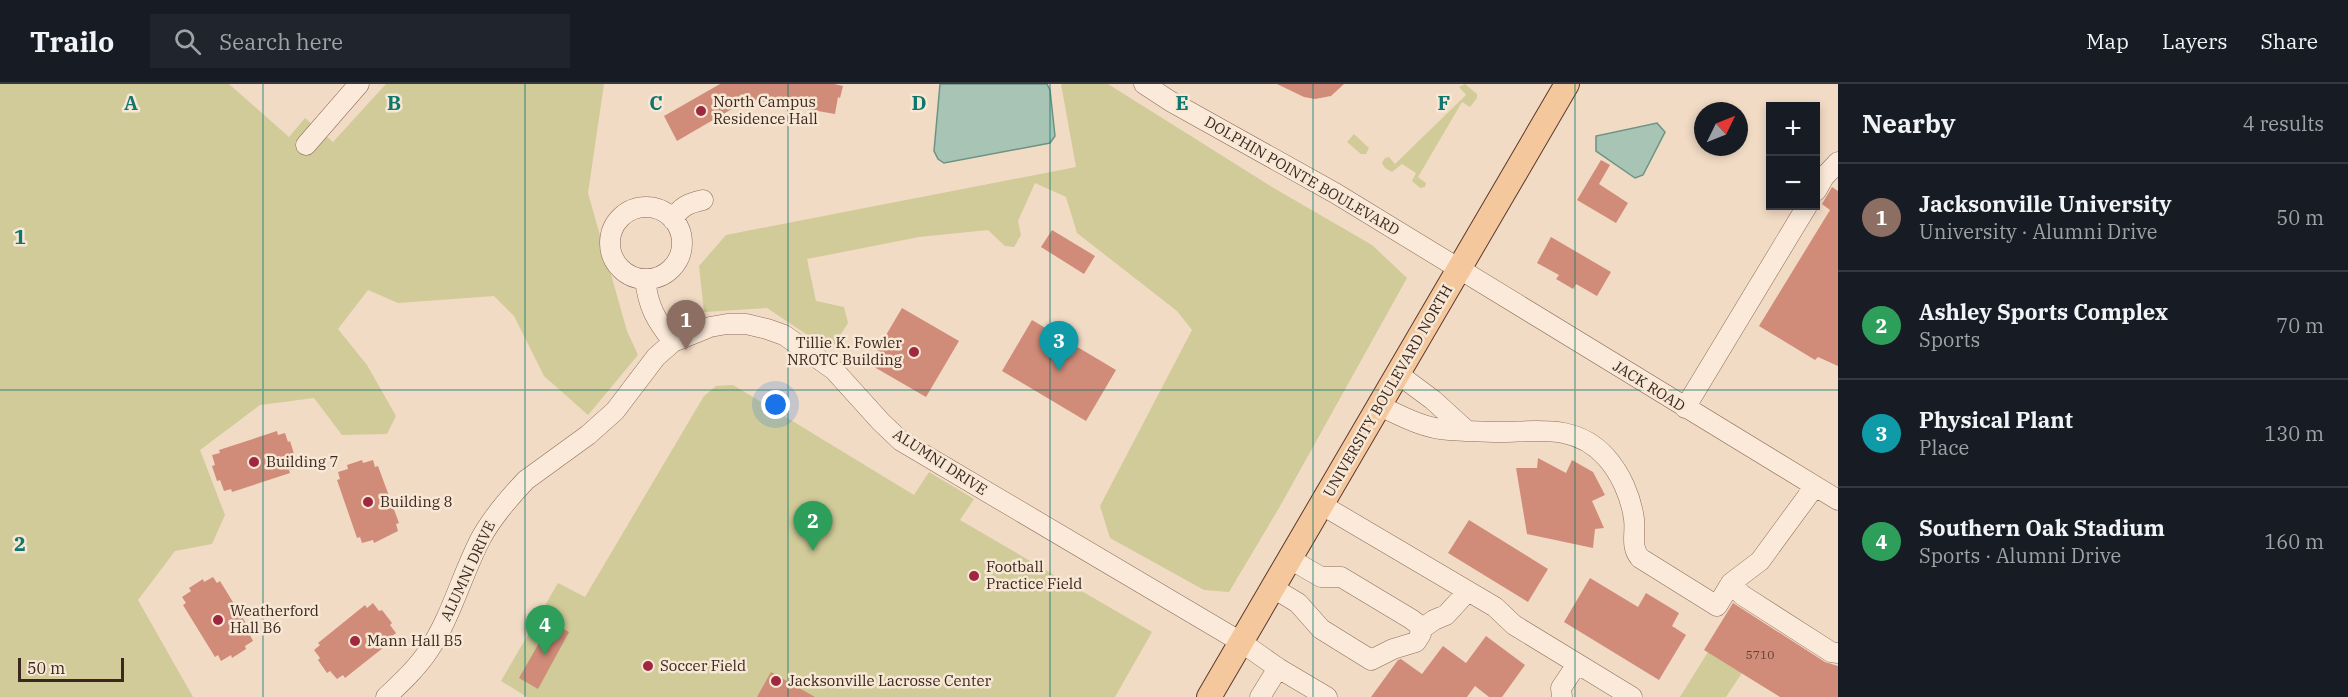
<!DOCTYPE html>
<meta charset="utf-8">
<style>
body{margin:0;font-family:"IBM Plex Serif",serif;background:#20242c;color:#f1f3f6}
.controls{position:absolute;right:18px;top:18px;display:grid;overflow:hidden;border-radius:0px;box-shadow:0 3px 9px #0003}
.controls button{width:54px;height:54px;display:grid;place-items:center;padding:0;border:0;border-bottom:2px solid #363941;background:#171b24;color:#f1f3f6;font:30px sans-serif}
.compass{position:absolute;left:1694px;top:18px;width:54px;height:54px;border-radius:50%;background:#171b24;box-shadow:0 3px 9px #0003;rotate:47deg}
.scale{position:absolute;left:18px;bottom:15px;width:106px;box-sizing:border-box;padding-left:6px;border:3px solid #3c271e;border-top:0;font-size:16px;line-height:21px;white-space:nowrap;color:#3c271e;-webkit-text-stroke:4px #f7e7d5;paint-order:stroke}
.you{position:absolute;left:776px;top:321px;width:21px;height:21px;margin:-15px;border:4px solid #fff;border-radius:50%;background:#1a73e8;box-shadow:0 0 0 9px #1a73e833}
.badge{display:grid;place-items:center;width:39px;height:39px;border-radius:50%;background:#1a73e8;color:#fff;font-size:20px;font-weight:700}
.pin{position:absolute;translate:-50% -50px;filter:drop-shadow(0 2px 3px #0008)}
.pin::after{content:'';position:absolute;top:32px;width:21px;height:18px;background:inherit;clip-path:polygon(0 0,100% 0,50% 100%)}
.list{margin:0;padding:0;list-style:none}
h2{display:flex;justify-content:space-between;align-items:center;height:78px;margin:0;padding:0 24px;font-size:26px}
h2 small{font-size:20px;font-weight:400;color:#9ea1a6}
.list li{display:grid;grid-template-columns:39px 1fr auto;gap:18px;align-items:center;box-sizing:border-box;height:108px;padding:0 24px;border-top:2px solid #363941}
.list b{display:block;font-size:22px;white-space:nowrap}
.list p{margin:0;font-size:20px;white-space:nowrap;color:#9ea1a6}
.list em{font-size:20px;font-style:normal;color:#9ea1a6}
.icon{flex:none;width:33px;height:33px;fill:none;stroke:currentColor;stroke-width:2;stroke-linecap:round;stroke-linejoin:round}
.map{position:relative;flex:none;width:1838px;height:613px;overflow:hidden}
header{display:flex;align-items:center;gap:36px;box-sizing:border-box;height:84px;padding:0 30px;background:#171b24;border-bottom:2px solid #363941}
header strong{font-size:28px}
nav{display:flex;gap:33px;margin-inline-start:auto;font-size:21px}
.search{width:420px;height:54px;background:#20242c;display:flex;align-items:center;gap:15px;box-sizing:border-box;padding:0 21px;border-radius:0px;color:#9ea1a6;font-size:22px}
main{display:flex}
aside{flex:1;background:#171b24}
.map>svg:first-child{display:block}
.green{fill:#d0cb98}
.water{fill:#a7c4b5;stroke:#6d9382;stroke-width:1.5}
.building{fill:#d08c79}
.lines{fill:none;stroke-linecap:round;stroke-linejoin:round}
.minor-casing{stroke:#8d6b5a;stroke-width:21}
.major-casing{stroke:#5b3a2e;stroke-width:26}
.minor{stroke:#fbead9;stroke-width:20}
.major{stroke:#f5c79c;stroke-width:24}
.grid{fill:none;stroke:#0f766e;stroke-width:1.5;stroke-opacity:0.55}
.poi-dot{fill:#9f2740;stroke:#f7e7d5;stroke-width:2}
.labels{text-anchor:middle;stroke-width:5;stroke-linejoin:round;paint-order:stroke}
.number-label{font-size:12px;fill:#614035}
.poi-label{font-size:15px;fill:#3c271e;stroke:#f7e7d5;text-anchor:start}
.street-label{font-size:15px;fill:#3c271e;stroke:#f7e7d5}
.grid-label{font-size:20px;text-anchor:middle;font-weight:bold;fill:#0f766e;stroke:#f7e7d5;stroke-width:5;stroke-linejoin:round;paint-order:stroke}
</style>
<header>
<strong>Trailo</strong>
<div class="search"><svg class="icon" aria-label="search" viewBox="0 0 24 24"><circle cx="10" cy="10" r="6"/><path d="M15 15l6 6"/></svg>Search here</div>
<nav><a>Map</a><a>Layers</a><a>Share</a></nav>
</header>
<main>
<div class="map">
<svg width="1838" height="613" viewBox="0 0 1838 613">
<rect width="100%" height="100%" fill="#f1dbc5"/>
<path class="green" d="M0,0H229L289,53L305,34L333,58L386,0H604L588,109L627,247L638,271L588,331L544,292L514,232L494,212L398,219L368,206L338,245L367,281L396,332L387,350L342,351L314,314L260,321L200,366L225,431L212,460L175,467L138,516L193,613H0Z
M1061,0H1108L1272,103L1372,161L1407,194L1279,424L1229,508L1204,506L1110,454L1100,422L1192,246L1177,227L1077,149L1066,113L1035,99L1018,137L1021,151L1014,163L1005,162L988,146L919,153L807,175L816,217L844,223L848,239L834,261L821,260L767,224L704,228L699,182L726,151L1076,83Z
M1465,0L1477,10V14L1470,23L1462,18L1418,93L1426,99L1425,103L1420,104L1412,97L1416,89L1402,80L1392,88L1385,84L1382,79L1385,74L1389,73L1395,80L1466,11L1459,3Z
M1354,50L1369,64L1366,70H1361L1347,58Z
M733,301L914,411L929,388L974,415L960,436L1152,548L1115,613H527L501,597L558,499L585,513L704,312L716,302Z
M1708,568L1742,589L1726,613H1680Z"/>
<path class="water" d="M940,0H1047L1050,6L1055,52L1050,59L944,79L938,75L934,67Z
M1657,39L1665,48L1643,91L1635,94L1596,67V52Z"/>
<path class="building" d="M720,0H834L843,2L840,14L838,13L835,30L749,15L677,57L664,32Z
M1277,0H1344L1331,12L1315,15L1304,13Z
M1601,76L1610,81L1599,100L1628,119L1616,139L1577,116Z
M1832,103L1838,107V282L1818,273L1815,276L1759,242L1830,126L1822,120Z
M1052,146L1095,172L1084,190L1041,163Z
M1551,153L1611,188L1597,212L1576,200L1573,205L1556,195L1559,191L1537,179Z
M902,224L959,257L926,313L869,280Z
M1032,236L1116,286L1086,337L1002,287Z
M277,347L278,351L285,349L288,358L290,357L295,373L292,374L295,385L289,386L290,389L232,408L231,405L224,407L220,396L217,397L212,382L215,381L212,371L220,369L219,366Z
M1538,374L1566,389L1572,376L1593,388L1605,411L1592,417L1604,444L1595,445L1593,464L1527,450L1516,384H1537Z
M362,376L363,379L373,376L375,383L378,382L399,439L396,440L398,447L374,459L373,456L362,459L360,453L357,454L337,396L340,395L338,388L348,385L347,381Z
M1469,436L1548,485L1528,518L1448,469Z
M213,493L217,499L220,497L252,549L250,551L253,557L245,562L246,565L232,574L231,571L221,577L218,571L215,573L183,521L186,519L182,513L191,507L189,504L203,495L204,498Z
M1590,494L1638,523L1646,509L1679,529L1672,542L1686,551L1659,596L1564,538Z
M373,519L379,527L382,526L392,539L390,541L396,549L391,553L393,556L345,594L343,591L337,595L330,587L327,589L318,576L320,574L314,566L320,561L318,559L365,521L367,524Z
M1733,519L1825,578L1838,582V613H1780L1704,566Z
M551,538L569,548L538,605L519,594Z
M1486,552L1525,581L1502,613H1489L1475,602L1467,613H1371L1398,576L1401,575L1422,590L1443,562L1466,579Z
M771,588L815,613H757Z"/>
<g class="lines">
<defs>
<path id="minor" d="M1144,0L1170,17L1335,109L1838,416
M306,61L359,0
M1816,107L1824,93L1838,78
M610 159a36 36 0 1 1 72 0a36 36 0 1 1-72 0Z
M673,136C680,122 690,119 703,116
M645,195C648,223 656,236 673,258
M1398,290L1433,316L1466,346
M1380,322C1401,332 1425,345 1449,346C1467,347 1486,348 1504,348C1542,347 1577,341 1606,373C1621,390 1631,413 1634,435C1636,450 1630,462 1640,474L1717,522L1731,499L1760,477L1815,402
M1685,324L1807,122
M1322,421L1495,523L1514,541L1632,613
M1731,499L1742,511L1831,568L1838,569
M1273,504L1298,519L1321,545L1371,576L1393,565L1416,558L1421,550L1419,541L1411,535L1341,493H1321L1290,475
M1420,546L1434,536L1446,531L1468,507
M386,613C402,598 417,584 429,566C452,531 462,490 481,454C493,432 509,414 526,396L588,351L615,327L656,273L673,258L710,243L727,240H746L767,245L784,251L817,274L834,286L881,338L901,357L1241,558L1278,584L1327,613
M1260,613L1278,584
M1562,613L1561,604L1577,580"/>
<path id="major" d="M1209,613L1567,0"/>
</defs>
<use href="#minor" class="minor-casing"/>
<use href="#major" class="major-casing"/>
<use href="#minor" class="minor"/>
<use href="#major" class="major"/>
</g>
<path class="grid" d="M263,0V613M525,0V613M788,0V613M1050,0V613M1313,0V613M1575,0V613M0,306H1838"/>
<g class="poi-dot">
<circle cx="701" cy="27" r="6"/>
<circle cx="914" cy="268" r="6"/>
<circle cx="254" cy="378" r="6"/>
<circle cx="368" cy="418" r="6"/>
<circle cx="974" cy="492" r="6"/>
<circle cx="218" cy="536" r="6"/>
<circle cx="355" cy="557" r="6"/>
<circle cx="648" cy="582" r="6"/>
<circle cx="776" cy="597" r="6"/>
</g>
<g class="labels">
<g class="number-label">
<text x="1760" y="575">5710</text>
</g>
<g class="poi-label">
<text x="713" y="23">North Campus<tspan x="713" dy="17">Residence Hall</tspan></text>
<text x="902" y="264" text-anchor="end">Tillie K. Fowler<tspan x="902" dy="17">NROTC Building</tspan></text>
<text x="266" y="383">Building 7</text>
<text x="380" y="423">Building 8</text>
<text x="986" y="488">Football<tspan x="986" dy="17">Practice Field</tspan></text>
<text x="230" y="532">Weatherford<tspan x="230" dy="17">Hall B6</tspan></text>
<text x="367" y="562">Mann Hall B5</text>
<text x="660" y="587">Soccer Field</text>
<text x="788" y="602">Jacksonville Lacrosse Center</text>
</g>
<g class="street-label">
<text transform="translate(1302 92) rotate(30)" y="5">DOLPHIN POINTE BOULEVARD</text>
<text transform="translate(1649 302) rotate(32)" y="5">JACK ROAD</text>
<text transform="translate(1388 307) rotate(-60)" y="5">UNIVERSITY BOULEVARD NORTH</text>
<text transform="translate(940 378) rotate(33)" y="5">ALUMNI DRIVE</text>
<text transform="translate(468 487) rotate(-65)" y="5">ALUMNI DRIVE</text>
</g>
</g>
<g class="grid-label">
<text x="131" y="26">A</text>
<text x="394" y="26">B</text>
<text x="656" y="26">C</text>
<text x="919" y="26">D</text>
<text x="1182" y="26">E</text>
<text x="1444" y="26">F</text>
<text x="20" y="160">1</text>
<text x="20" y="467">2</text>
</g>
</svg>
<div class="controls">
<button>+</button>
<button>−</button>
</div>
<svg class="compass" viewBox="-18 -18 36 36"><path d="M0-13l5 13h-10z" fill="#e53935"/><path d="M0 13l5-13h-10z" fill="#9ea1a6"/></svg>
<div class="scale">50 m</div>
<div class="you"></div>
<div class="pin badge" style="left:686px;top:266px;background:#8d6e63">1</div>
<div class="pin badge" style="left:813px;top:467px;background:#2e9e5b">2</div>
<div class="pin badge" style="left:1059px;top:287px;background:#0f9aa8">3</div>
<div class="pin badge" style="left:545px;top:571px;background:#2e9e5b">4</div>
</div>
<aside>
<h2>Nearby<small>4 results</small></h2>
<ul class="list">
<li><span class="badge" style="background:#8d6e63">1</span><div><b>Jacksonville University</b><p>University · Alumni Drive</p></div><em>50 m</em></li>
<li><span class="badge" style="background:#2e9e5b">2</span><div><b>Ashley Sports Complex</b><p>Sports</p></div><em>70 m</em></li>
<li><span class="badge" style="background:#0f9aa8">3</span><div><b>Physical Plant</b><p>Place</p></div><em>130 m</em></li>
<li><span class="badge" style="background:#2e9e5b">4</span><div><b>Southern Oak Stadium</b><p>Sports · Alumni Drive</p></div><em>160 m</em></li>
</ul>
</aside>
</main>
